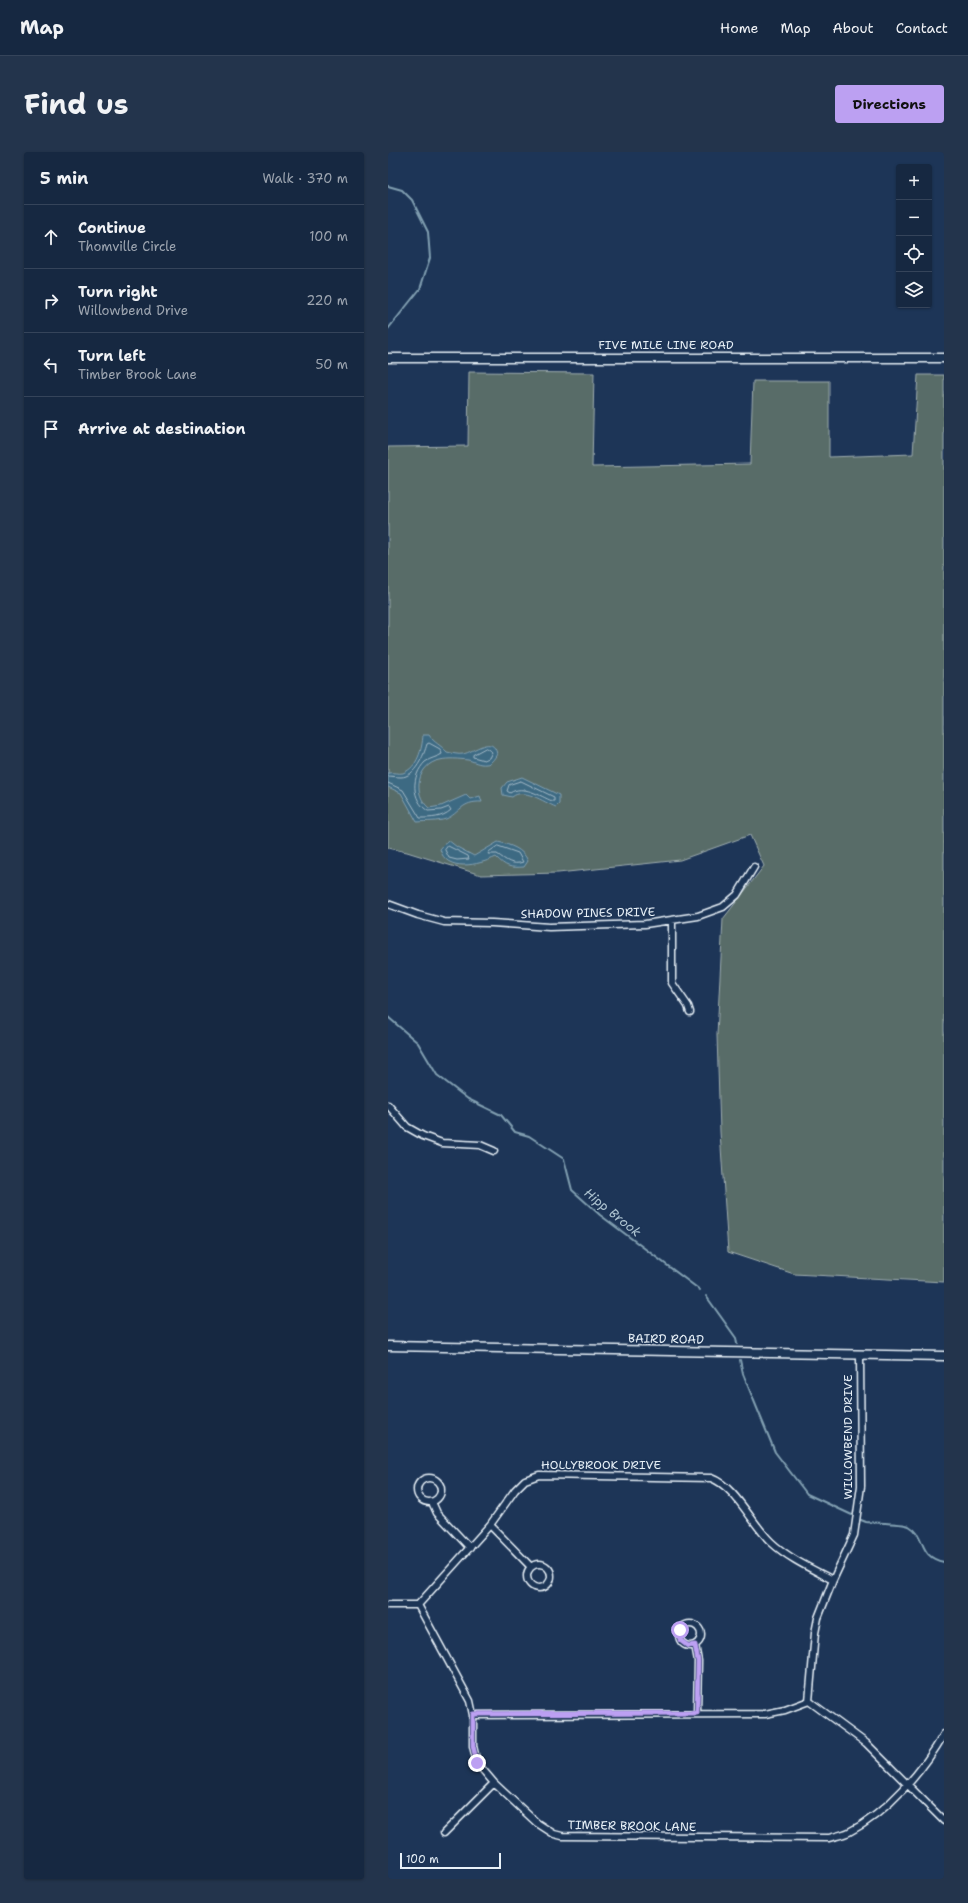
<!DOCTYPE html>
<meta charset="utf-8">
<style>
body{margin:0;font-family:"Shantell Sans",sans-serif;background:#23344c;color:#f1f3f6}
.controls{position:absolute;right:12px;top:12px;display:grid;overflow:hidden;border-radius:4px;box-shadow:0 1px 3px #0004}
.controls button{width:36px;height:36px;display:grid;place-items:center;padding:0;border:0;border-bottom:1px solid #35445a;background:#162841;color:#f1f3f6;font:20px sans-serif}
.scale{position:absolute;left:12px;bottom:10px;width:101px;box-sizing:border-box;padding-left:4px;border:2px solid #e8f1f8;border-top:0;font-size:11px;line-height:14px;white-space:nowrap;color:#e8f1f8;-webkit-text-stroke:3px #1d3557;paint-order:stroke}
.stop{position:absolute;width:12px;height:12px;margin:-9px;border:3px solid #bca0f2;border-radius:50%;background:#fff}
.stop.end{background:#bca0f2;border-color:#fff;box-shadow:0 1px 4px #0008}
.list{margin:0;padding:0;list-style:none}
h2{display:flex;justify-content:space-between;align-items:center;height:52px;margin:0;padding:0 16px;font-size:17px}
h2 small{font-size:13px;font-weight:400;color:#9ea6b1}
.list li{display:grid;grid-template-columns:26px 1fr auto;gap:12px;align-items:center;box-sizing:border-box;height:64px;padding:0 16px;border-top:1px solid #35445a}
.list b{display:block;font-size:15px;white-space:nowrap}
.list p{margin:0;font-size:13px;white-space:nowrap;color:#9ea6b1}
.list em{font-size:13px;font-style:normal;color:#9ea6b1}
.icon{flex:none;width:22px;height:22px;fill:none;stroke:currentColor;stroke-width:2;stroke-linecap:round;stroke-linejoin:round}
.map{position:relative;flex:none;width:556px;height:1727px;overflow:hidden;border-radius:4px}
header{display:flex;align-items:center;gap:24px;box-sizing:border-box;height:56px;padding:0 20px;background:#162841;border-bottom:1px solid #35445a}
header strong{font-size:19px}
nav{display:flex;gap:22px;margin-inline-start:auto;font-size:14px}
.intro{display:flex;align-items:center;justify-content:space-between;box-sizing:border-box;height:96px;padding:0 24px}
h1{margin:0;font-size:28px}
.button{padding:10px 18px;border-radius:4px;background:#bca0f2;color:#111;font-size:14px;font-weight:700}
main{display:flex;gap:24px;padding:0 24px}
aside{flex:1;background:#162841;border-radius:4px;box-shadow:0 1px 3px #0004}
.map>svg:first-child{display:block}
.green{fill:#586c67;stroke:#a0aeb0}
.water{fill:#3e6a83;stroke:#82a0b2}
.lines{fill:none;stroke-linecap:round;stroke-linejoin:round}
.shore{stroke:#a4bbc9;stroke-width:1}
.stream{stroke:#82a0b2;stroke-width:2}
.street-casing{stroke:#e8f1f8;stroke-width:9}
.secondary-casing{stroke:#e8f1f8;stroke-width:11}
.street{stroke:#1d3557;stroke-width:6}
.secondary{stroke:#1d3557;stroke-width:8}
.route{stroke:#bca0f2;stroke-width:5}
.labels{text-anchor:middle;stroke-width:3;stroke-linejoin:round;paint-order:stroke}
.street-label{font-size:12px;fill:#e8f1f8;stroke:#1d3557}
.water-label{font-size:13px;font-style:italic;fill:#acc2cf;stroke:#1d3557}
</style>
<header>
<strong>Map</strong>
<nav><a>Home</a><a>Map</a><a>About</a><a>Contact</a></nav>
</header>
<div class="intro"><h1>Find us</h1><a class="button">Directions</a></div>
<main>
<aside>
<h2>5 min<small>Walk · 370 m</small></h2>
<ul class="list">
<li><svg class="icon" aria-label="ahead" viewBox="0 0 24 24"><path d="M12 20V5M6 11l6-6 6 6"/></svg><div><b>Continue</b><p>Thomville Circle</p></div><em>100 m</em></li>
<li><svg class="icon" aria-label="right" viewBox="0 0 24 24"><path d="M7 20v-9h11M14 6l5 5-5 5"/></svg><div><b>Turn right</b><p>Willowbend Drive</p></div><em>220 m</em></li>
<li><svg class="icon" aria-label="left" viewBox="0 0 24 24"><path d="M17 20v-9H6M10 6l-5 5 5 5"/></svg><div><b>Turn left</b><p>Timber Brook Lane</p></div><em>50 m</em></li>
<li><svg class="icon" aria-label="arrive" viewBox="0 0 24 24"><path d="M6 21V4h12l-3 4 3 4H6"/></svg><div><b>Arrive at destination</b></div></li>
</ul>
</aside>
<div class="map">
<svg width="556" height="1727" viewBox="0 0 556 1727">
<rect width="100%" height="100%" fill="#1d3557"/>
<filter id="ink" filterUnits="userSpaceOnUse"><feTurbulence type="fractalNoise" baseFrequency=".025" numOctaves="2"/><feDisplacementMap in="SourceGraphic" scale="8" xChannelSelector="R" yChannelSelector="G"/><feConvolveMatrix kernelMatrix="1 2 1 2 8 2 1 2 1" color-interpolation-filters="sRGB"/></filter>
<g filter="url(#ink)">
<path class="green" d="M81,220L206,221L204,315L362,312L365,229H441V305L525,302L530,223H556V1130L406,1122L340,1100L332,980L329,883L335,767L376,714L362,683L292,708L170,721L93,723L19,700L0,696V295L80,294Z"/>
<path class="water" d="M35,583H41C46,591 53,593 59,600C64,601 70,603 75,602C86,600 105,582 109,602C106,607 103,612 98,612C91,613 85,609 80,608C71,607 60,606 52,608C29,612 24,642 41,656L53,654L78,643L82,647L92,644L94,650C73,649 72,661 58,667C49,670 39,669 29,670L13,641L0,635V621C5,620 11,622 15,621C30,615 34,597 35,583Z
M134,625L171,643V652L168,655C155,650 136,635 124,645L115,643L114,636L119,630Z
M60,688L69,695L86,704L110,690C123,693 135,697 140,709L136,715C122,716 118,715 108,705C91,713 58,721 52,697Z"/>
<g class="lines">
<path class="shore" d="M98,596L104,600L101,606L96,608L85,605V603Z
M0,624C4,624 8,625 13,625C27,625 36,603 39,592L41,591L52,597L54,602C50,605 42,606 37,610C23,624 23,648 40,659L53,658L61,655L63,658C54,666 43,666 32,666L15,638L0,631
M133,629L166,645V649H164C152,644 135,632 122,641L119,639L121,633Z
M60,694L80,704L81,707L69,708L61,706L57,698Z
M110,694L130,701L135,710C124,714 118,708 109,702H100L101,700Z"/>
<path class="stream" d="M0,34L14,38L24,48L40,80L42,106L32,137L0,177
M0,865L30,891L49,923L80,947L113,963L127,980L141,984L176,1007L184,1038L212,1063L312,1138
M318,1144L348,1186L349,1192
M352,1208L355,1222L387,1300L419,1342L464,1363
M473,1368L478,1370C487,1371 515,1371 521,1374C539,1384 529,1405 556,1410"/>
<defs>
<path id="street" d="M0,752L30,763L56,770L104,771L161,775L257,772L310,764L335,755L349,743L366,715
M284,769V831L300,854L302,860
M0,953L19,975L35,984L54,991L92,993L106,999
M29 1338a12 12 0 1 1 24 0a12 12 0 1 1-24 0Z
M44,1350L49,1361L82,1396
M102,1373L143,1415
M139 1424a12 12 0 1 1 24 0a12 12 0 1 1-24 0Z
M0,1453H30L102,1373L127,1338L137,1328L151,1323L323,1326C348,1335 363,1371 383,1390C400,1406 424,1417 445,1428
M30,1453L82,1549L85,1563V1594L89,1611L106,1631L149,1671L166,1682L174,1684L441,1686C447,1684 455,1683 461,1680C499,1661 535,1619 556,1582
M291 1483a11 11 0 1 1 22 0a11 11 0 1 1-22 0Z
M307,1493L310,1509L309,1561
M421,1549L478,1591L556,1669
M85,1563L377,1562L397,1558L421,1549L427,1481L430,1466L445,1428L466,1383L473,1334L472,1203
M56,1681L106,1631"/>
<path id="secondary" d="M0,206H556
M0,1194L556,1204"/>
</defs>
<use href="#street" class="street-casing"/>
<use href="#secondary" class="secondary-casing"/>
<use href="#street" class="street"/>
<use href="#secondary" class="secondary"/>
</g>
</g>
<g class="lines" filter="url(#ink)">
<path class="route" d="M89,1611L85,1594V1562L309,1561L310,1509L307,1493L300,1494L292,1488V1478"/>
</g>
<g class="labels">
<g class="street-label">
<text x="278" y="197">FIVE MILE LINE ROAD</text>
<text transform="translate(200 761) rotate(-1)" y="4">SHADOW PINES DRIVE</text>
<text transform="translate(278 1187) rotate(1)" y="4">BAIRD ROAD</text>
<text transform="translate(460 1285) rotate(-90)" y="4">WILLOWBEND DRIVE</text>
<text x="213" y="1317">HOLLYBROOK DRIVE</text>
<text transform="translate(244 1674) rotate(1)" y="4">TIMBER BROOK LANE</text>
</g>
<g class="water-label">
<text transform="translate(225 1060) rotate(39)" y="5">Hipp Brook</text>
</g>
</g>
</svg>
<div class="controls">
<button>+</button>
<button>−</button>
<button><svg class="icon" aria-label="locate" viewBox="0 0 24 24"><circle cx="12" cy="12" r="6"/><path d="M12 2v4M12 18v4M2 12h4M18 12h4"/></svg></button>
<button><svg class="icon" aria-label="layers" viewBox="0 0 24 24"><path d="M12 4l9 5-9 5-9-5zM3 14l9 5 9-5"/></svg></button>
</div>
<div class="scale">100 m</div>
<div class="stop" style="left:292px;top:1478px"></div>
<div class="stop end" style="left:89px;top:1611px"></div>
</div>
</main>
